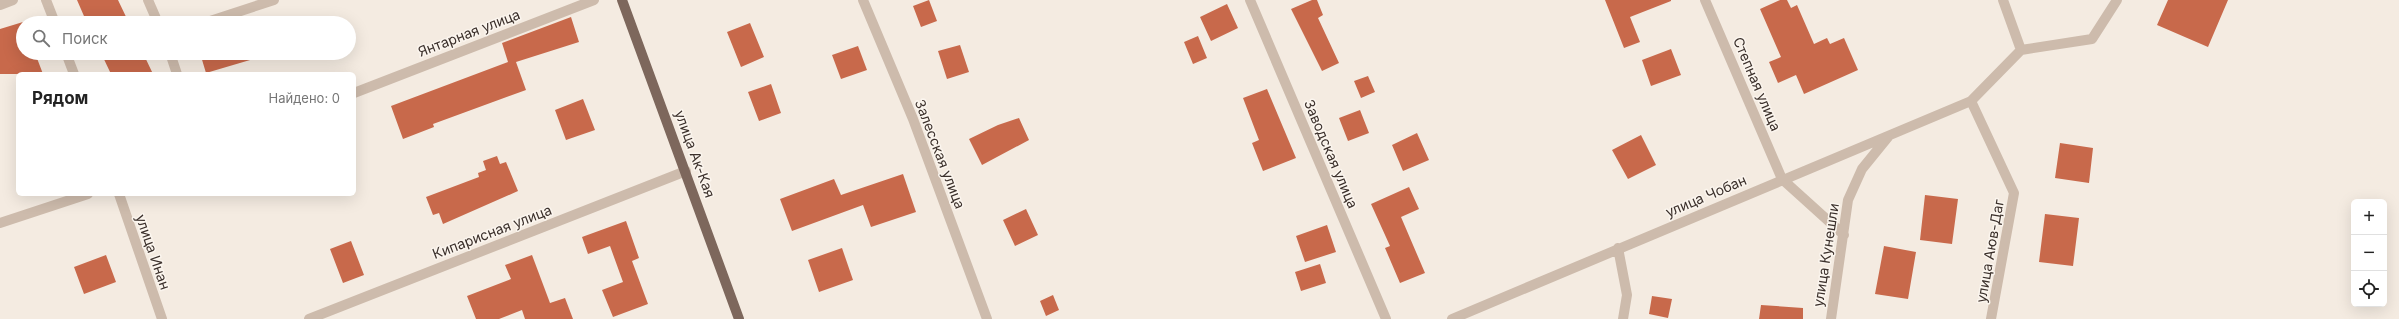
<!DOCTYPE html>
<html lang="ru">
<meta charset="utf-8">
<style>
body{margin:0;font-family:Inter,sans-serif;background:#f2f2f2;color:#222}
.controls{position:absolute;right:12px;bottom:12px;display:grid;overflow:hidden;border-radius:6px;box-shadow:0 4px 16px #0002}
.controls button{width:36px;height:36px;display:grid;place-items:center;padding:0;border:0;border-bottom:1px solid #e0e0e0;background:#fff;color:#222;font:20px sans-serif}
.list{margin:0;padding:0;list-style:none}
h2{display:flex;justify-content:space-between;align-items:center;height:52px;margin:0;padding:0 16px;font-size:17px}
h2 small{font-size:13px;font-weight:400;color:#767676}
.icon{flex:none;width:22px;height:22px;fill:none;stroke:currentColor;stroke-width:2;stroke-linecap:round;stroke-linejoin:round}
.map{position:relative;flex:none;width:2399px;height:319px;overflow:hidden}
.search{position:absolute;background:#fff;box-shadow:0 4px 16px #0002;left:16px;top:16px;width:340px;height:44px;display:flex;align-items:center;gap:10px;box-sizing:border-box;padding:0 14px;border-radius:22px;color:#767676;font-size:15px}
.panel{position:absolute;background:#fff;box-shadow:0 4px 16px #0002;left:16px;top:72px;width:340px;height:124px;border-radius:6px}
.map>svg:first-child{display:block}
.building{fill:#c8694b}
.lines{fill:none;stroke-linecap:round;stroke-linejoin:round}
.minor{stroke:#cdbbac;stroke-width:10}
.major{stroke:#7d675c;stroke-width:10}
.labels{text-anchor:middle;stroke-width:3;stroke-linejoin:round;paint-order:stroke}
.street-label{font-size:14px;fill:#3b302b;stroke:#fbf5ee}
</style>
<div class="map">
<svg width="2399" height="319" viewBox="0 0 2399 319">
<rect width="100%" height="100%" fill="#f4ebe1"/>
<path class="building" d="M77,0H118L129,23H87Z
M929,0L937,21L921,27L913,6Z
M1312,0H1317L1323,15L1318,18L1339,63L1322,71L1291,9Z
M1605,0H1671V1L1630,17L1640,42L1624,48Z
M1780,0H1787L1791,8L1797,5L1814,44L1827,38L1830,44L1844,38L1858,70L1804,94L1796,75L1778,83L1769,62L1781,57L1760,9Z
M2168,0H2228L2208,47L2157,25Z
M1227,4L1238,28L1211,41L1200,17Z
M571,17L579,42L516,62L526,90L433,124L434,127L403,139L391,106L508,62L502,43Z
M23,22V53H35L43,74H0V29Z
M750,23L764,57L741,67L727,32Z
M1198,36L1207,58L1193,64L1184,42Z
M960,45L969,72L947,79L938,51Z
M858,46L867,70L841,79L832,55Z
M1671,49L1681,75L1651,86L1642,60Z
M101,53H143L153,74H111Z
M200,53H260V57L206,73Z
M1368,76L1375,92L1361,98L1354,81Z
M771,84L781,113L759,121L748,92Z
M1267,89L1296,158L1263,171L1252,143L1259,140L1243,98Z
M583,99L595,130L566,140L555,110Z
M1360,110L1369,133L1348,141L1339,118Z
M1019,118L1029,140L982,165L969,139L998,125Z
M1417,133L1429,160L1403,171L1392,145Z
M1641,135L1656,165L1628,179L1612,150Z
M2060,143L2093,148L2089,183L2055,178Z
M497,156L500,164L506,162L518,191L443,224L439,213L433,215L426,197L479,177L478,173L486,170L483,161Z
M903,174L916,212L871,227L863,205L792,231L780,199L834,179L841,195Z
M1409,187L1419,209L1401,217L1425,273L1400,283L1385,248L1390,246L1371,204Z
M1925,195L1958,199L1952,244L1920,240Z
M1026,209L1038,235L1015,246L1003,220Z
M2045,214L2079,218L2073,266L2039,262Z
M626,221L639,258L632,261L648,304L613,317L602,290L623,282L610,246L588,254L582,237Z
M1327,225L1336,252L1305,262L1296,236Z
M351,241L364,275L343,283L330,249Z
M1884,246L1916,252L1908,299L1875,294Z
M842,248L853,280L819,292L808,260Z
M106,255L116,282L84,294L74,267Z
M532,255L550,303L565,298L573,319H525L522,310L499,319H476L467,296L511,279L505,265Z
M1320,264L1326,283L1301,291L1295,272Z
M1053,295L1059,310L1046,316L1040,301Z
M1652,296L1672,299L1668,318L1649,314Z
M1761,305L1803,308V319H1759Z"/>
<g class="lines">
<path class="minor" d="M46,0L55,23
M148,0L158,23
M863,0L913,119L987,319
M1250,0L1386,319
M1705,0L1782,179L1844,235
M2003,0L2021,50
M0,5L13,0
M204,23L274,0
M66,53L74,74
M170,53L177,74
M354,93L594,0
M1971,101L2014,193L1991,319
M119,194L162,319
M0,223L88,194
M1618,248L1627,295L1623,319
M309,319L686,171
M1452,319L1971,101L2021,50L2092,39L2117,0
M1831,319L1848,200L1862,169L1888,137"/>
<path class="major" d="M622,0L739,319"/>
</g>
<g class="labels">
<g class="street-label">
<text transform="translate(469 33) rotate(-21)" y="5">Янтарная улица</text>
<text transform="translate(1757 84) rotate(67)" y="5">Степная улица</text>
<text transform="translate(695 154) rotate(70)" y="5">улица Ак-Кая</text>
<text transform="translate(940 154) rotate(69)" y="5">Залесская улица</text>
<text transform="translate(1331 154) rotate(67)" y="5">Заводская улица</text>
<text transform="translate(1706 196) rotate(-23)" y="5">улица Чобан</text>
<text transform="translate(492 232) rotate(-21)" y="5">Кипарисная улица</text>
<text transform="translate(1990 251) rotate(-80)" y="5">улица Аюв-Даг</text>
<text transform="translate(153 252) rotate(71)" y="5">улица Инан</text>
<text transform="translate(1826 255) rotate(-81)" y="5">улица Кунешли</text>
</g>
</g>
</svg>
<div class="controls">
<button>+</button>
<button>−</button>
<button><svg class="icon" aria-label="locate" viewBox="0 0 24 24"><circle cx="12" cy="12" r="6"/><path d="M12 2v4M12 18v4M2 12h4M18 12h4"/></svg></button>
</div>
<div class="search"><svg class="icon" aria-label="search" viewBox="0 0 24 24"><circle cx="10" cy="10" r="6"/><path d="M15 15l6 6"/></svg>Поиск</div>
<section class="panel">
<h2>Рядом<small>Найдено: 0</small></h2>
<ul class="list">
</ul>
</section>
</div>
